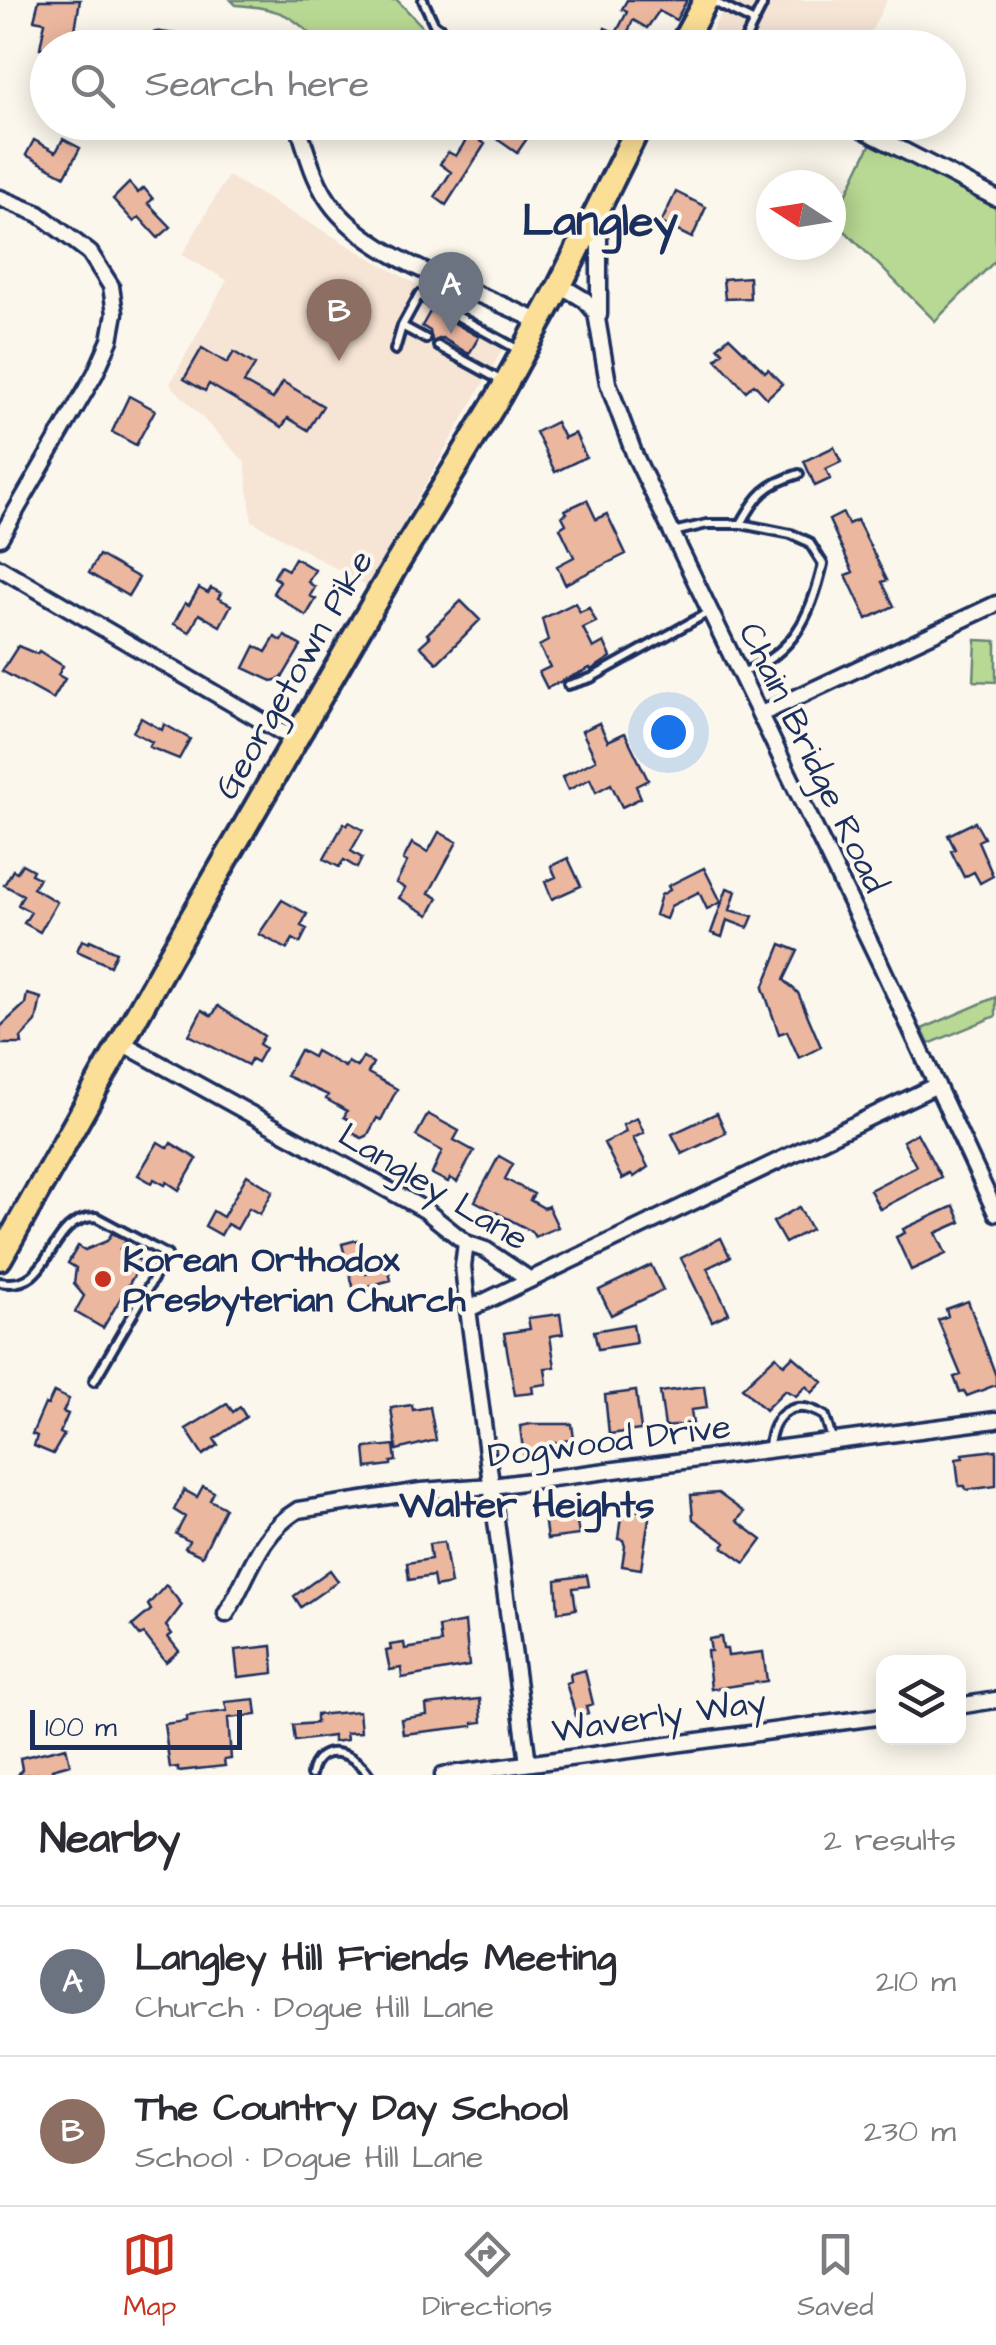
<!DOCTYPE html>
<meta charset="utf-8">
<style>
body{margin:0;font-family:"Architects Daughter",sans-serif;background:#f7f7f7;color:#2b2b33}
.controls{position:absolute;right:30px;bottom:30px;display:grid;overflow:hidden;border-radius:20px;box-shadow:0 5px 25px #0003}
.controls button{width:90px;height:90px;display:grid;place-items:center;padding:0;border:0;border-bottom:2px solid #e1e1e2;background:#fff;color:#2b2b33;font:50px sans-serif}
.compass{position:absolute;left:756px;top:170px;width:90px;height:90px;border-radius:50%;background:#fff;box-shadow:0 5px 25px #0003;rotate:282deg}
.scale{position:absolute;left:30px;bottom:25px;width:212px;box-sizing:border-box;padding-left:10px;border:5px solid #1b2f5e;border-top:0;font-size:28px;line-height:35px;white-space:nowrap;color:#1b2f5e;-webkit-text-stroke:8px #fbf7ec;paint-order:stroke}
.you{position:absolute;left:668px;top:732px;width:35px;height:35px;margin:-25px;border:8px solid #fff;border-radius:50%;background:#1a73e8;box-shadow:0 0 0 15px #1a73e833}
.badge{display:grid;place-items:center;width:65px;height:65px;border-radius:50%;background:#c8321e;color:#fff;font-size:32px;font-weight:700}
.pin{position:absolute;translate:-50% -82px;filter:drop-shadow(0 2px 5px #0008)}
.pin::after{content:'';position:absolute;top:52px;width:35px;height:30px;background:inherit;clip-path:polygon(0 0,100% 0,50% 100%)}
.list{margin:0;padding:0;list-style:none}
h2{display:flex;justify-content:space-between;align-items:center;height:130px;margin:0;padding:0 40px;font-size:42px}
h2 small{font-size:32px;font-weight:400;color:#7c7c81}
.list li{display:grid;grid-template-columns:65px 1fr auto;gap:30px;align-items:center;box-sizing:border-box;height:150px;padding:0 40px;border-top:2px solid #e1e1e2}
.list b{display:block;font-size:38px;white-space:nowrap}
.list p{margin:0;font-size:32px;white-space:nowrap;color:#7c7c81}
.list em{font-size:32px;font-style:normal;color:#7c7c81}
.icon{flex:none;width:55px;height:55px;fill:none;stroke:currentColor;stroke-width:2;stroke-linecap:round;stroke-linejoin:round}
.map{position:relative;flex:none;width:996px;height:1775px;overflow:hidden}
.search{position:absolute;background:#fff;box-shadow:0 5px 25px #0003;left:30px;right:30px;top:30px;height:110px;display:flex;align-items:center;gap:25px;box-sizing:border-box;padding:0 35px;border-radius:55px;color:#7c7c81;font-size:38px}
.sheet{height:430px;background:#fff}
nav{display:flex;justify-content:space-around;align-items:center;box-sizing:border-box;height:140px;border-top:2px solid #e1e1e2;background:#fff;font-size:28px;color:#7c7c81}
nav a{display:grid;justify-items:center;gap:5px}
nav .on{color:#c8321e}
.map>svg:first-child{display:block}
.built{fill:#f6e4d5}
.green{fill:#b8d993;stroke:#6a8478;stroke-width:2.5}
.building{fill:#ecb79f;stroke:#1b2f5e;stroke-width:2.5}
.lines{fill:none;stroke-linecap:round;stroke-linejoin:round}
.lane-casing{stroke:#1b2f5e;stroke-width:14}
.street-casing{stroke:#1b2f5e;stroke-width:21}
.primary-casing{stroke:#1b2f5e;stroke-width:30}
.lane{stroke:#fbf7ec;stroke-width:6}
.street{stroke:#fbf7ec;stroke-width:14}
.primary{stroke:#fbdf96;stroke-width:22}
.poi-dot{fill:#c8321e;stroke:#fbf7ec;stroke-width:4}
.labels{text-anchor:middle;stroke-width:8;stroke-linejoin:round;paint-order:stroke}
.street-label{font-size:35px;fill:#1b2f5e;stroke:#fbf7ec}
.poi-label{font-size:35px;font-weight:bold;fill:#1b2f5e;stroke:#fbf7ec;text-anchor:start}
.neighbourhood-label{font-size:38px;font-weight:bold;fill:#1b2f5e;stroke:#fbf7ec}
.district-label{font-size:45px;font-weight:bold;fill:#1b2f5e;stroke:#fbf7ec}
</style>
<div class="map">
<svg width="996" height="1775" viewBox="0 0 996 1775">
<rect width="100%" height="100%" fill="#fbf7ec"/>
<filter id="ink" filterUnits="userSpaceOnUse"><feTurbulence type="fractalNoise" baseFrequency=".01" numOctaves="2"/><feDisplacementMap in="SourceGraphic" scale="20" xChannelSelector="R" yChannelSelector="G"/><feConvolveMatrix kernelMatrix="1 2 1 2 8 2 1 2 1" color-interpolation-filters="sRGB"/></filter>
<g filter="url(#ink)">
<path class="built" d="M728,0H887L863,47L703,48Z
M228,176L509,338L367,586L252,521L245,462L170,384L227,280L182,255Z"/>
<path class="green" d="M231,0H397L442,47H324C293,15 281,8 236,5Z
M871,143L996,203V260L935,321L834,220Z
M976,640L996,641V682L974,681Z
M996,997V1016L929,1044L922,1029Z"/>
<path class="building" d="M39,0H80L72,48H40L45,22L34,20Z
M627,0H687L676,20L659,11L647,28L633,20L621,48H597L605,28L616,33L627,12L622,9Z
M504,122L528,137L517,153L494,137Z
M470,134L485,144L446,205L435,197L451,172L440,164L448,152L456,156Z
M63,139L80,148L65,176L26,155L34,140L56,152Z
M129,183L138,193L144,188L153,199L148,203L171,227L158,238L139,217L134,222L113,199Z
M676,192L706,207L692,238L661,223Z
M749,277L750,298L725,299L723,279Z
M431,310L479,337L469,354L442,338L432,342L430,331L422,326Z
M729,337L765,372L768,369L782,384L767,398L754,384L746,391L716,359L723,352L718,347Z
M202,348L227,363L234,352L255,365L244,383L273,399L283,382L323,406L308,430L288,418L282,427L209,384L205,391L184,379Z
M129,396L155,410L136,445L112,432Z
M556,422L564,438L575,433L586,457L555,472L536,432Z
M834,447L841,462L826,469L830,479L815,486L804,461Z
M587,500L596,519L607,514L626,554L565,584L557,566L574,557L560,528L566,524L562,516L567,513L565,510Z
M843,513L848,524L857,520L887,580L882,582L894,606L867,619L846,575L853,572L829,520Z
M99,555L139,578L128,596L89,573Z
M295,558L315,570L308,582L315,587L310,596L316,599L306,616L273,593L280,581L274,577L280,566L288,570Z
M199,588L208,593L211,588L221,593L218,598L231,605L220,626L199,614L190,632L174,624L185,603L189,605Z
M461,601L480,620L437,663L420,646L430,637L427,634Z
M575,603L580,612L589,608L596,622L583,628L593,648L604,642L611,657L591,670L590,668L547,688L539,672L550,667L539,646L548,641L542,619Z
M285,636L301,646L282,678L272,681L244,668L255,646L266,652L275,637L282,641Z
M18,646L37,654L39,651L63,666L58,675L65,679L53,699L2,671Z
M141,718L162,730L164,724L190,739L179,759L149,747L152,742L133,732Z
M599,723L608,741L625,733L648,780L636,786L641,798L622,807L611,784L596,792L590,779L568,790L562,777L596,760L582,731Z
M349,822L363,830L351,851L362,858L357,868L344,860L339,867L324,859L344,823L347,825Z
M975,822L984,838L978,841L993,876L980,883L974,872L964,877L951,851L955,849L948,835Z
M439,832L457,842L429,893L438,898L429,915L399,898L405,888L396,883L407,862L403,860L412,843L428,852Z
M568,858L581,886L552,899L545,882L556,877L551,866Z
M22,864L33,870L31,874L39,878L33,888L57,902L40,932L24,923L31,912L18,905L23,895L4,885L13,870L17,872Z
M704,868L721,902L707,909L699,892L671,906L666,919L655,915L661,895L670,890L668,886Z
M727,888L736,891L730,910L753,916L748,928L727,920L722,937L711,933Z
M282,900L307,914L301,926L307,929L300,943L293,939L287,949L259,934Z
M82,940L89,943L90,940L116,952L110,966L77,951Z
M781,944L798,951L784,980L798,993L821,1047L799,1058L787,1031L779,1034L763,988Z
M27,994L41,998L36,1022L21,1038L22,1044H0V1027L25,1004Z
M218,1006L264,1036L259,1044L265,1048L257,1062L251,1059L248,1065L189,1035L202,1010L212,1016Z
M300,1050L313,1057L316,1051L345,1067L348,1062L357,1067L363,1057L373,1063L368,1073L397,1089L381,1120L377,1118L367,1136L362,1138L349,1131L351,1121L344,1117L347,1111L326,1099L328,1095L286,1076Z
M717,1113L726,1133L682,1154L672,1134Z
M428,1114L459,1131L454,1140L474,1151L457,1182L450,1178L448,1182L432,1174L442,1151L416,1136Z
M637,1118L644,1133L633,1138L648,1167L634,1177L632,1174L622,1179L604,1143L626,1132L623,1125Z
M917,1133L941,1177L880,1209L870,1190L916,1166L903,1141Z
M158,1142L168,1148L171,1143L197,1159L179,1190L167,1182L165,1185L154,1179L152,1183L138,1175Z
M499,1156L513,1164L505,1179L534,1194L530,1200L544,1208L548,1206L558,1227L535,1237L531,1231L475,1201Z
M247,1175L273,1191L260,1214L249,1208L237,1229L227,1224L221,1235L205,1226L213,1211L223,1217Z
M954,1206L961,1222L936,1233L946,1254L911,1270L896,1237L905,1233L903,1229Z
M799,1207L811,1229L785,1243L773,1222Z
M112,1233L126,1241L120,1249L142,1262L103,1328L75,1312L84,1296L74,1284L76,1268L68,1263L78,1246L85,1250L107,1241Z
M721,1238L730,1257L707,1268L729,1313L712,1321L681,1258Z
M357,1240L366,1274L388,1268L391,1280L354,1290L342,1244Z
M651,1265L663,1290L611,1315L599,1290Z
M968,1301L996,1376V1385L967,1396L964,1391L960,1392L954,1377L961,1375L938,1320L948,1316L946,1309Z
M560,1314L563,1334L550,1336L555,1367L545,1368L547,1384L532,1386L533,1393L515,1395L504,1333L530,1329L528,1318Z
M633,1324L636,1343L598,1349L594,1331Z
M776,1356L784,1365L793,1356L823,1382L812,1393L806,1386L796,1396L785,1390L765,1410L742,1388Z
M704,1386L707,1408L691,1410L693,1424L665,1427L660,1392Z
M636,1391L641,1430L609,1434L605,1395Z
M54,1392L69,1399L63,1412L68,1414L60,1433L64,1435L53,1454L34,1446L37,1436L32,1434L45,1404L48,1405Z
M227,1404L233,1412L240,1407L246,1417L214,1439L218,1445L203,1455L186,1429Z
M412,1405L413,1410L430,1407L436,1440L397,1450L391,1408Z
M531,1424H572L574,1439L556,1443L557,1448L536,1453L537,1456L524,1458L520,1426Z
M394,1445L396,1461L391,1462V1465L367,1468L365,1448Z
M996,1450V1486L966,1490L965,1486H959L956,1459L963,1458L962,1454Z
M203,1486L214,1492L210,1500L225,1508L202,1556L185,1548L189,1541L176,1534L185,1517L174,1510L184,1490L197,1497Z
M718,1493L744,1512L737,1521L762,1540L745,1563L723,1547L726,1543L693,1519L691,1495Z
M574,1504L579,1535L547,1539L543,1508Z
M622,1509L650,1512L641,1569L622,1566L625,1546L623,1540L618,1539Z
M444,1542L451,1584L435,1587L433,1576L409,1580L407,1563L431,1559L429,1544Z
M330,1570L338,1581L301,1607L294,1596Z
M587,1575L589,1586L573,1588L576,1609L558,1612L556,1580Z
M166,1585L182,1605L166,1626L172,1634L168,1637L179,1651L166,1662L144,1634L140,1636L132,1626L151,1610L148,1605Z
M465,1622L469,1666L402,1678L401,1668L390,1670L386,1651L391,1650L390,1645L404,1643L405,1649L441,1643L439,1627Z
M721,1637L723,1649H727L728,1656L763,1652L767,1681L711,1689L707,1651H711L709,1639Z
M272,1646L274,1673L238,1677L235,1650Z
M585,1670L593,1704L586,1706L588,1713L576,1716L566,1683L571,1681L570,1674Z
M255,1699L257,1715L228,1718L231,1759L224,1760L225,1766L178,1771V1767L170,1768L164,1724L187,1721V1716L227,1711L225,1702Z
M480,1699L482,1722L473,1723V1726L403,1734L401,1719L427,1715L426,1705Z
M359,1711L361,1732L346,1733L347,1740L333,1742V1736L295,1741L293,1725L316,1723V1715Z
M66,1747L70,1764L52,1769L53,1773L18,1775L22,1769L20,1758Z"/>
<g class="lines">
<defs>
<path id="lane" d="M423,0L434,24L455,39
M712,1L754,22
M745,40L762,6
M426,339L402,326L419,295L517,349
M438,346L500,380
M395,350L402,326
M673,532L707,524H741C757,494 767,484 799,474
M741,673C793,655 811,616 823,564L809,542L791,534L741,524
M568,685L591,678L709,612
M0,1282C54,1293 46,1217 96,1217L167,1255L94,1381
M769,1447C772,1413 794,1397 825,1416L832,1439
M311,1775C317,1740 354,1751 369,1775"/>
<path id="street" d="M455,39L473,48
M158,41L208,48
M297,122C307,152 314,184 334,208C379,263 476,290 538,321
M848,122L996,198
M0,198L39,214L90,253L111,286L115,313L110,340L95,374L0,538
M589,227L599,238V315
M560,285L585,300L596,313L608,383L635,456L881,965L996,1213
M0,568L281,732L297,738
M761,714L996,604
M122,1043L425,1210L466,1243L486,1250L529,1279
M466,1243L463,1266L466,1294L528,1763
M469,1309L937,1085
M226,1614C249,1577 258,1534 298,1510L421,1491L492,1486L996,1420
M958,1706L996,1700
M443,1775L884,1716"/>
<path id="primary" d="M680,48L706,0
M0,1258L170,956L396,565L499,396L560,285L641,122"/>
</defs>
<use href="#lane" class="lane-casing"/>
<use href="#street" class="street-casing"/>
<use href="#primary" class="primary-casing"/>
<use href="#lane" class="lane"/>
<use href="#street" class="street"/>
<use href="#primary" class="primary"/>
</g>
</g>
<circle class="poi-dot" cx="103" cy="1279" r="10"/>
<g class="labels">
<g class="street-label">
<text transform="translate(293 674) rotate(-60)" y="12">Georgetown Pike</text>
<text transform="translate(814 757) rotate(64)" y="12">Chain Bridge Road</text>
<text transform="translate(434 1186) rotate(31)" y="12">Langley Lane</text>
<text transform="translate(609 1440) rotate(-7)" y="12">Dogwood Drive</text>
<text transform="translate(659 1715) rotate(-8)" y="12">Waverly Way</text>
</g>
<g class="poi-label">
<text x="123" y="1271">Korean Orthodox<tspan x="123" dy="40">Presbyterian Church</tspan></text>
</g>
<g class="neighbourhood-label">
<text x="527" y="1517">Walter Heights</text>
</g>
<g class="district-label">
<text x="600" y="235">Langley</text>
</g>
</g>
</svg>
<div class="controls">
<button><svg class="icon" aria-label="layers" viewBox="0 0 24 24"><path d="M12 4l9 5-9 5-9-5zM3 14l9 5 9-5"/></svg></button>
</div>
<svg class="compass" viewBox="-18 -18 36 36"><path d="M0-13l5 13h-10z" fill="#e53935"/><path d="M0 13l5-13h-10z" fill="#7c7c81"/></svg>
<div class="scale">100 m</div>
<div class="you"></div>
<div class="pin badge" style="left:451px;top:334px;background:#6b7280">A</div>
<div class="pin badge" style="left:339px;top:361px;background:#8d6e63">B</div>
<div class="search"><svg class="icon" aria-label="search" viewBox="0 0 24 24"><circle cx="10" cy="10" r="6"/><path d="M15 15l6 6"/></svg>Search here</div>
</div>
<section class="sheet">
<h2>Nearby<small>2 results</small></h2>
<ul class="list">
<li><span class="badge" style="background:#6b7280">A</span><div><b>Langley Hill Friends Meeting</b><p>Church · Dogue Hill Lane</p></div><em>210 m</em></li>
<li><span class="badge" style="background:#8d6e63">B</span><div><b>The Country Day School</b><p>School · Dogue Hill Lane</p></div><em>230 m</em></li>
</ul>
</section>
<nav>
<a class="on"><svg class="icon" aria-label="map" viewBox="0 0 24 24"><path d="M3 6l6-2 6 2 6-2v14l-6 2-6-2-6 2zM9 4v14M15 6v14"/></svg>Map</a>
<a><svg class="icon" aria-label="directions" viewBox="0 0 24 24"><path d="M12 3l9 9-9 9-9-9zM9 14v-3h6M13 9l2 2-2 2"/></svg>Directions</a>
<a><svg class="icon" aria-label="saved" viewBox="0 0 24 24"><path d="M7 4h10v16l-5-4-5 4z"/></svg>Saved</a>
</nav>
